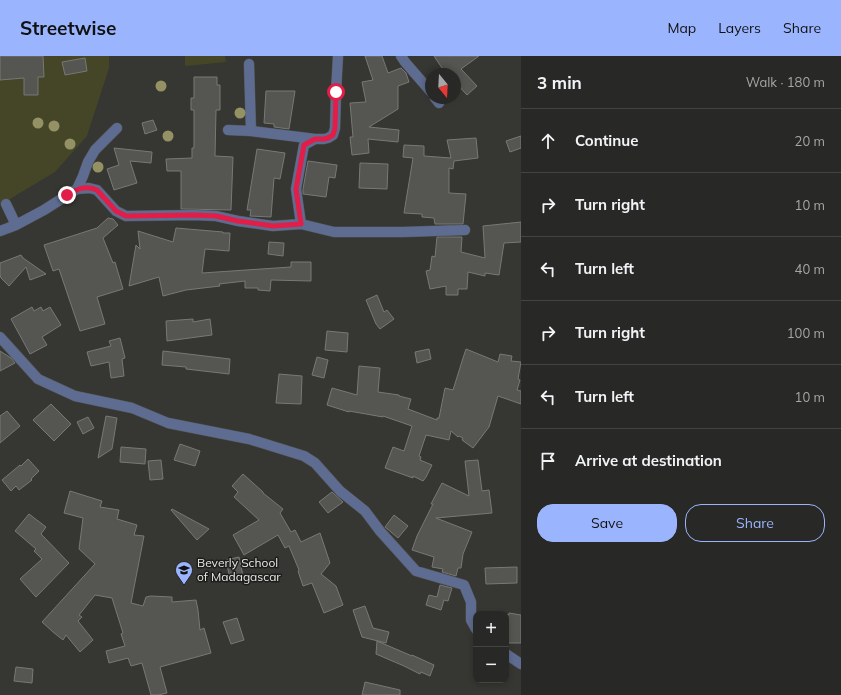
<!DOCTYPE html>
<meta charset="utf-8">
<style>
body{margin:0;font-family:Mulish,sans-serif;background:#30302e;color:#f1f3f6}
.controls{position:absolute;right:12px;bottom:12px;display:grid;overflow:hidden;border-radius:8px;box-shadow:0 2px 6px #0003}
.controls button{width:36px;height:36px;display:grid;place-items:center;padding:0;border:0;border-bottom:1px solid #444443;background:#282826;color:#f1f3f6;font:20px sans-serif}
.compass{position:absolute;left:425px;top:12px;width:36px;height:36px;border-radius:50%;background:#282826;box-shadow:0 2px 6px #0003;rotate:162deg}
.stop{position:absolute;width:12px;height:12px;margin:-9px;border:3px solid #e11d48;border-radius:50%;background:#fff}
.stop.end{background:#e11d48;border-color:#fff;box-shadow:0 1px 4px #0008}
.list{margin:0;padding:0;list-style:none}
h2{display:flex;justify-content:space-between;align-items:center;height:52px;margin:0;padding:0 16px;font-size:17px}
h2 small{font-size:13px;font-weight:400;color:#a5a6a7}
.list li{display:grid;grid-template-columns:26px 1fr auto;gap:12px;align-items:center;box-sizing:border-box;height:64px;padding:0 16px;border-top:1px solid #444443}
.list b{display:block;font-size:15px;white-space:nowrap}
.list em{font-size:13px;font-style:normal;color:#a5a6a7}
.actions{display:flex;gap:8px;padding:12px 16px}
.actions a{flex:1;padding:9px 0;border:1px solid #9ab5fd;border-radius:16px;text-align:center;font-size:14px;color:#9ab5fd}
.actions .main{background:#9ab5fd;color:#111}
.icon{flex:none;width:22px;height:22px;fill:none;stroke:currentColor;stroke-width:2;stroke-linecap:round;stroke-linejoin:round}
.map{position:relative;flex:none;width:521px;height:639px;overflow:hidden}
header{display:flex;align-items:center;gap:24px;box-sizing:border-box;height:56px;padding:0 20px;background:#9ab5fd;color:#111}
header strong{font-size:19px}
nav{display:flex;gap:22px;margin-inline-start:auto;font-size:14px}
main{display:flex}
aside{flex:1;background:#282826}
.map>svg:first-child{display:block}
.green{fill:#454528}
.building{fill:#555551;stroke:#787874}
.lines{fill:none;stroke-linecap:round;stroke-linejoin:round}
.minor-casing{stroke:#52534f;stroke-width:11}
.minor{stroke:#5e6c91;stroke-width:10}
.tree{fill:#949264}
.route{stroke:#e11d48;stroke-width:5}
.labels{text-anchor:middle;stroke-width:3;stroke-linejoin:round;paint-order:stroke}
.poi-label{font-size:12px;fill:#e8e9e6;stroke:#1d1d1b;text-anchor:start}
</style>
<header>
<strong>Streetwise</strong>
<nav><a>Map</a><a>Layers</a><a>Share</a></nav>
</header>
<main>
<div class="map">
<svg width="521" height="639" viewBox="0 0 521 639">
<rect width="100%" height="100%" fill="#363632"/>
<path class="green" d="M0,0H109V12L87,80L55,116L0,149Z
M185,0H225L226,6L186,10L185,9Z"/>
<path class="building" d="M0,0H43L44,21H38V39H24V22L0,24Z
M365,0H382L388,17L401,12L406,17L409,26L398,30V53L369,71L399,74L398,86L368,83L369,97L352,99L350,81H353L350,47L366,46L362,26L373,24Z
M434,0H479L461,13L477,30L467,39L455,26V18H446Z
M85,2L87,15L65,19L62,6Z
M194,21H217V29H220V54H216L215,100L233,101L231,154L181,153V115H167L166,103L192,102V92H194V54H191V42H194Z
M266,35H295L289,73L274,71V68L264,67Z
M153,64L157,74L145,78L142,67Z
M521,80V92L510,96L506,85Z
M476,82L478,102L454,105L453,113L449,112V137L466,138L463,168H435L434,162L422,161V158L404,157L413,102L403,101L404,89L424,90V100L451,102L447,84Z
M114,92L152,96L151,107L130,105L137,127L114,134L107,113L119,109Z
M257,93L285,97L280,123L274,122L271,161L250,160L251,154H247Z
M308,105L337,109L335,122L329,121L326,141L303,138V133Z
M360,107L388,108L387,133L359,132Z
M108,162L113,163L118,169L103,182L113,207L115,206L123,233L97,241L105,268L80,275L59,213L53,215L44,189L97,172Z
M521,166V186L504,187L499,219L485,217V220L468,216L467,233H458V239H446V230L430,233L426,215L430,214L432,200L435,201L437,181H462L461,196L485,202L483,170Z
M176,172L223,176V177H230L229,195L205,193L202,217L291,211V206H311V225L271,224L270,235L258,234V232H245V225L219,228L220,230L186,234L163,240L159,221L129,230L136,189L140,193L138,175L173,186Z
M269,186L284,187L283,200L268,198Z
M21,199L23,202L46,218L30,224L26,211L9,230L1,222L0,219V207Z
M377,239L384,256L387,254L394,263L380,273L376,268L366,244Z
M32,251L34,255L41,251L43,255L50,251L61,269L42,281L47,289L30,298L11,263Z
M193,263V266L210,263L212,279L167,285L166,265Z
M327,275L348,277L347,296L325,294Z
M120,282L125,302L122,303L124,320L111,322L109,306L91,310L87,296L111,290L109,285Z
M429,293L431,303L417,307L415,296Z
M466,293L498,306L500,298L512,300L511,305L521,306L518,323L520,324L517,334L521,335V348L498,340L489,371L473,392L462,384L463,382L459,380L458,381L451,375L449,384L426,379L419,400L421,401L420,404L432,409L426,421L423,425L413,420V422L385,412L393,391L404,395L412,370L383,360V361L349,355V356L327,349L332,332L357,339L359,310L380,312L378,336L399,339V340L411,343L408,353L437,364V362H439L445,332L453,334L463,302Z
M0,295L11,302L15,307L0,315Z
M163,295L230,303L229,318L186,313V311L162,309Z
M317,301L328,304L324,322L312,319Z
M279,318L302,320L301,348L276,347Z
M51,348L71,368L54,385L33,364Z
M7,355L20,370L0,387V360Z
M106,360L117,362L112,393L98,402Z
M88,361L94,372L83,378L77,366Z
M180,388L200,395L195,410L174,404Z
M121,391L146,393L145,408L120,406Z
M28,403L39,415L31,423L32,424L19,434L16,430L11,435L2,424L20,409L21,410Z
M161,404L163,423L150,424L148,405Z
M478,404L482,435L489,434L492,457L436,462L472,476L463,498L461,512H458L456,520L442,516L443,513L432,511L434,501L412,494L417,480L433,448H431L442,427L469,440L465,405Z
M243,418L263,436V437L283,453L280,457L291,476L295,474L301,486L320,477L330,507L321,518L336,530L343,549L324,557L312,527L303,530L298,515L299,514L289,490L285,492L278,479L244,499L233,479L259,464L234,441L238,436L232,430Z
M70,435L102,445L100,451L119,454L117,463L137,469L134,479L144,480L131,547L143,550L146,541L151,540L172,541V546L196,544L198,554L200,574L204,572L211,597L160,611L167,637L158,639H151L142,607L131,610L128,602L109,607L106,595L125,590L121,578L123,577L112,542L95,539L79,559L82,561L78,565L93,584L80,596L66,579L63,584L53,576L42,566L95,508L79,493L83,462L64,457Z
M332,436L343,446L328,457L319,446Z
M172,453L209,473L197,484L171,454Z
M29,458L46,471L41,478L69,507L36,541L20,523L42,503L34,495L36,493L15,475Z
M394,459L408,470L398,482L385,471Z
M239,501L243,520L230,523L226,504Z
M517,511V527L486,528L485,512Z
M440,529L452,532L448,545L444,544L441,554L426,549L429,539L437,541Z
M365,550L373,572L389,576L386,587L362,581L353,554Z
M509,557L521,559V587H506V558L509,559Z
M237,562L244,584L231,588L223,566Z
M377,585L412,600V599L434,609L430,620L421,616L420,618L404,610L376,598Z
M16,611L33,613L32,627L14,625Z
M365,626L400,634V639H362Z"/>
<g class="lines">
<defs>
<path id="minor" d="M401,0L405,6L431,36
M249,8L251,75
M435,42L439,47
M228,74L251,75L315,83
M77,133L83,120L88,106L95,94L117,72
M6,148L16,169
M301,168L296,133L304,89L315,83H324L328,82L333,79L335,72L336,36L338,0
M0,175L16,169L44,154L77,133L89,132L97,134L116,155L126,160L194,159L216,160L238,165L273,170L301,168L334,176H403L465,174
M0,281L38,323L75,340L132,352L168,367L249,383L304,400L315,407L340,435L365,455L380,475L416,515L464,529L471,546V564L476,573
M506,598L521,608"/>
</defs>
<use href="#minor" class="minor-casing"/>
<use href="#minor" class="minor"/>
</g>
<g class="tree">
<circle cx="161" cy="30" r="5.5"/>
<circle cx="240" cy="57" r="5.5"/>
<circle cx="38" cy="67" r="5.5"/>
<circle cx="54" cy="70" r="5.5"/>
<circle cx="168" cy="80" r="5.5"/>
<circle cx="70" cy="88" r="5.5"/>
<circle cx="98" cy="111" r="5.5"/>
</g>
<g class="lines">
<path class="route" d="M67,139C77,133 85,129 97,134L116,155L126,160L194,159L216,160L238,165L273,170L301,168L296,133L304,89L315,83H324L328,82L333,79L335,72L336,36"/>
</g>
<defs>
<symbol id="school-pin" viewBox="-11 -11 22 30"><path d="M0 17L-7.5 6A9.5 9.5 0 1 1 7.5 6Z" fill="#9ab5fd" stroke="#1d1d1b"/><path d="M0-5L7-2L0 1L-7-2ZM-4 1L0 2.5L4 1V4Q0 6-4 4Z" fill="#111"/></symbol>
</defs>
<g fill-rule="evenodd">
<use href="#school-pin" x="174" y="504" width="20" height="27"/>
</g>
<g class="labels">
<g class="poi-label">
<text x="197" y="511">Beverly School<tspan x="197" dy="14">of Madagascar</tspan></text>
</g>
</g>
</svg>
<div class="controls">
<button>+</button>
<button>−</button>
</div>
<svg class="compass" viewBox="-18 -18 36 36"><path d="M0-13l5 13h-10z" fill="#e53935"/><path d="M0 13l5-13h-10z" fill="#a5a6a7"/></svg>
<div class="stop" style="left:336px;top:36px"></div>
<div class="stop end" style="left:67px;top:139px"></div>
</div>
<aside>
<h2>3 min<small>Walk · 180 m</small></h2>
<ul class="list">
<li><svg class="icon" aria-label="ahead" viewBox="0 0 24 24"><path d="M12 20V5M6 11l6-6 6 6"/></svg><div><b>Continue</b></div><em>20 m</em></li>
<li><svg class="icon" aria-label="right" viewBox="0 0 24 24"><path d="M7 20v-9h11M14 6l5 5-5 5"/></svg><div><b>Turn right</b></div><em>10 m</em></li>
<li><svg class="icon" aria-label="left" viewBox="0 0 24 24"><path d="M17 20v-9H6M10 6l-5 5 5 5"/></svg><div><b>Turn left</b></div><em>40 m</em></li>
<li><svg class="icon" aria-label="right" viewBox="0 0 24 24"><path d="M7 20v-9h11M14 6l5 5-5 5"/></svg><div><b>Turn right</b></div><em>100 m</em></li>
<li><svg class="icon" aria-label="left" viewBox="0 0 24 24"><path d="M17 20v-9H6M10 6l-5 5 5 5"/></svg><div><b>Turn left</b></div><em>10 m</em></li>
<li><svg class="icon" aria-label="arrive" viewBox="0 0 24 24"><path d="M6 21V4h12l-3 4 3 4H6"/></svg><div><b>Arrive at destination</b></div></li>
</ul>
<div class="actions"><a class="main">Save</a><a>Share</a></div>
</aside>
</main>
